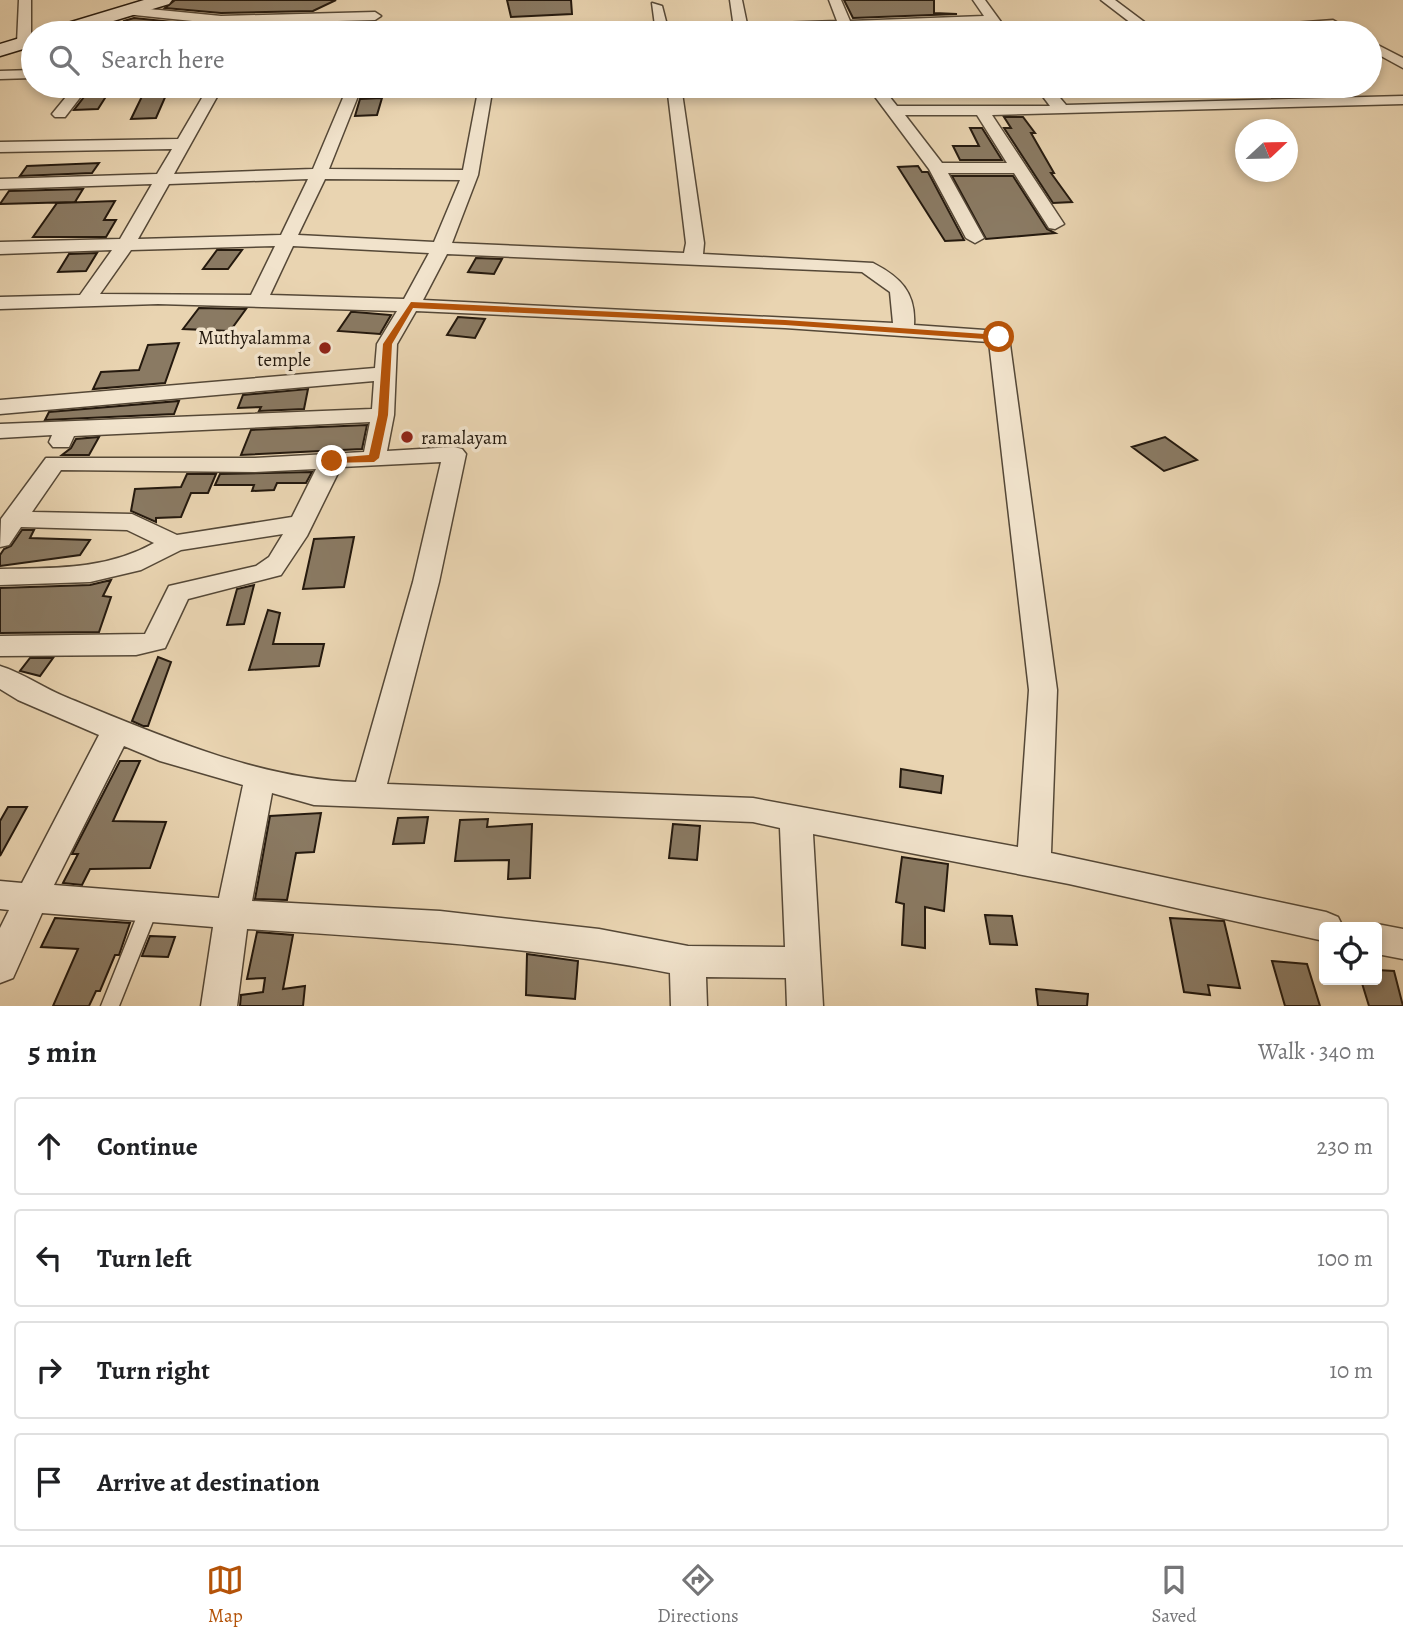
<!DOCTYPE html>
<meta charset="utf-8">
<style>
body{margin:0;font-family:Alegreya,serif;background:#f2f2f2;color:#202124}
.controls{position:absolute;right:21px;bottom:21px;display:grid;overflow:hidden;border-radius:7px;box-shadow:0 4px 10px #0003}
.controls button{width:63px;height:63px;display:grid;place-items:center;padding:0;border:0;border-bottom:2px solid #e0e0e0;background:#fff;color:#202124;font:35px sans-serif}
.compass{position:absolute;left:1235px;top:119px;width:63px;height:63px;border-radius:50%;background:#fff;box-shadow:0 4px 10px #0003;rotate:68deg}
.stop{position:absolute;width:21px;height:21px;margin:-16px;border:5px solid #b45309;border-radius:50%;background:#fff}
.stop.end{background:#b45309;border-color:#fff;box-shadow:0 2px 7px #0008}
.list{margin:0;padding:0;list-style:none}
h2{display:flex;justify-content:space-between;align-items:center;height:91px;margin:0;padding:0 28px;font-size:30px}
h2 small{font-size:23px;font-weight:400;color:#757577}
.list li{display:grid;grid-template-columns:46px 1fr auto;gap:21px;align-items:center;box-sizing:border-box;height:98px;margin:0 14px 14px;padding:0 14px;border:2px solid #e0e0e0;border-radius:7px}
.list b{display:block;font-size:26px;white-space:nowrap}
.list em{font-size:23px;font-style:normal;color:#757577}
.icon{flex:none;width:38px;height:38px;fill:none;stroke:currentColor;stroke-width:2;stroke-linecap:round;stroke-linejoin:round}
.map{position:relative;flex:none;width:1403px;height:1006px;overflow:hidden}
.search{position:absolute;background:#fff;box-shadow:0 4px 10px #0003;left:21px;right:21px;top:21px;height:77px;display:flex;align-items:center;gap:18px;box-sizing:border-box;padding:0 24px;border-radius:38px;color:#757577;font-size:26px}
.sheet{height:539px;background:#fff}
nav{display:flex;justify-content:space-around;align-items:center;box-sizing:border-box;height:98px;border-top:2px solid #e0e0e0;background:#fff;font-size:19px;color:#757577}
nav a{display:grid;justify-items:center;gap:4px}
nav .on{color:#b45309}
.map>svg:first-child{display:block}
.building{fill:#8a7a63;stroke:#24190e;stroke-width:2}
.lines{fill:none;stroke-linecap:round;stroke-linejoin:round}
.service-casing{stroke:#554837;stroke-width:3}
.minor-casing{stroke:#554837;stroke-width:3}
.secondary-casing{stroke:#24190e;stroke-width:3}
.service{fill:#f1e3cc;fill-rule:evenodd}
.minor{fill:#f1e3cc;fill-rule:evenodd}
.secondary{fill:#f1e3cc;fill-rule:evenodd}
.route{fill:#b45309}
.poi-dot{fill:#8f2418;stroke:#f1e3cc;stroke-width:2.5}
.labels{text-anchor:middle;stroke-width:7;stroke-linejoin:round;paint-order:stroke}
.poi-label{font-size:19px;fill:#24190e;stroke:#f1e3cc;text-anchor:end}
</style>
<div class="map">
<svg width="1403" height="1006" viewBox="0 0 1403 1006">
<rect width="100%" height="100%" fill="#e9d4b1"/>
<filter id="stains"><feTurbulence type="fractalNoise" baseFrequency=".00286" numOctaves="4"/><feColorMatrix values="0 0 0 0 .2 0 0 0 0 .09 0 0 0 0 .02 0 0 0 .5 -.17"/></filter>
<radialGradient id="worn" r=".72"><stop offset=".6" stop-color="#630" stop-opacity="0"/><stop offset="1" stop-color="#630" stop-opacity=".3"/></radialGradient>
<path class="building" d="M175,0H336L313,11L221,13L165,8Z
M507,0H571L572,14L511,17Z
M844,0H934V13L957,14L853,18Z
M134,18L221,27L232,26L227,33H111L124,21Z
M967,27L971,33H912L911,29Z
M147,86H170L156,118L131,119Z
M112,87L98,109L74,110L91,88Z
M382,98L377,115L355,116L360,99Z
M1004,117H1023L1035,133H1031L1054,173H1051L1072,202L1053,203L1004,128H1011Z
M970,128H982L1002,160H960L953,146H979Z
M99,163L92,173L20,176L27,166Z
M918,166L922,172H928L964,240L945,241L898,167Z
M952,176H1013L1047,229L1055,233L986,239Z
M83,189L75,202L0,204L9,191Z
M115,201L104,220H116L106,237H33L57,203Z
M217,250H242L228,269H203Z
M97,253L86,271L58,272L69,254Z
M476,258L502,259L494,274L468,272Z
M199,308L246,309L230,331L183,329Z
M351,312H355L391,315L380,334L338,331Z
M458,317L485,319L475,338L447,335Z
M179,343L165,383L93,389L101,372L139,370L148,345Z
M308,389L304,409L259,411L261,407L238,408L243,395Z
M179,401L174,414L45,420L49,412Z
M367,425L362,449L241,455L251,430Z
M99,437L89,455H62L71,448L76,439Z
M1165,437L1197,460L1164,471L1132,447Z
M312,472L306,483H277L274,490L252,491L254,485H215L220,474Z
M187,474H216L208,493H191L181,517L156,518V522L131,511L135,489L181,487Z
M22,530H34L30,538L90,540L80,555L0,566V555L4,549L11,546Z
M354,537L344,587L303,589L314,539Z
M111,580L103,596L111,597L99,632L0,633V588L90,585Z
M254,585L244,624L227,625L237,589Z
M268,610L280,613L273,644H324L319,666L249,670Z
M158,657L171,662L148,726H143L132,721Z
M30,658H53L40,676L20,671Z
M120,761H140L113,821L166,822L150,868L90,869L82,885L63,883L78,854H72Z
M901,769L943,776L941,793L900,787Z
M8,807H27L0,856V821Z
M321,813L314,852L296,853L287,900L255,899L270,816Z
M428,817L424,843L393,844L398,818Z
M488,819L487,827L532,824L530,878L508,879L509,860L455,861L460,820Z
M673,824L700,826L697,860L669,858Z
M902,857L948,864L944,911L925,907V948L902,945L904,904L896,902Z
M985,915L1012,916L1017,945L990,944Z
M55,918L130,923L119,955H115L100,991H96L89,1006H53L78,949L41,947Z
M1170,918L1224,921L1240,988L1208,985L1210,995L1184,992Z
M257,932L293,935L283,989L305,986L303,1006H240L241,995L263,992L265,978L247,979Z
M150,936L175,937L168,957L142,956Z
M527,954L578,961L575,999L526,995Z
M1272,961L1307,964L1320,1006H1285Z
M1377,970L1394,971L1403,1006H1369L1361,980H1377Z
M1036,989L1088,994L1087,1006H1038Z"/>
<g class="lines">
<defs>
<path id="service" d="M150,899L156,901L159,906L119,1006H101L141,906L144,901Z"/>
<path id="minor" d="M19,0H31V43L24,47L17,43Z
M730,0H742L747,24L837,21L829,0H841L850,21L984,16L973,0H985L1009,33H996L989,24L853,28L854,33H842L840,29L741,32L734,28Z
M1101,0H1115L1159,33H1144Z
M652,3L662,6L669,33H656Z
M129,7L221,16L375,12L381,16L375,20L221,24L125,14V8Z
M1333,20L1356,33H1340L1331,28L1264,33H1209L1216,29Z
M1370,41L1403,58V68L1370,50Z
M33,70V78L0,79V71Z
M75,86H89L65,117H55L52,114Z
M209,86H223L174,174L313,169L348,86H362L329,169L463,170L479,86H493L478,175L452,243L684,253L686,243L667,86H681L704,243L703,254L873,263C900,277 916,292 914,325L999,331L1009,337L1057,690L1051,853L1326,912L1338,917L1343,927H1324V941L1069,884L813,834L823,1006H787L786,978L706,977L707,1006H671L670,973C531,946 389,938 247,929L237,1006H201L213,927L42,913L13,978L0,983V928L9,910L0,909V881L22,883L99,735L18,700L0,689V666C23,673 45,689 68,698C158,735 258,779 356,782L413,582L441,462L341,467L307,536L281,575L188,599L165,648L136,655L0,656V636L145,634L169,586L256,566L269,557L283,534L181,550L141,570L90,582L0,585V569C54,568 106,570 154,543L127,530L21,527L9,545L0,547L1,519L46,458H255L364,452L370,422L74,436L69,447H53L49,442L52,435L0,438V424L372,409L374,381L0,414V400L375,368L377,344L397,311L158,304L0,309V297L80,295L112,250L0,254V242L120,239L152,184L0,189V179L157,174L172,149L0,152V142L178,139ZM308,179L281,235L138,239L169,184ZM325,179L460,180L434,242L298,235ZM275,246L251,295L100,294L131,250ZM293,246L429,253L404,299L270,295ZM447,254L862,272L890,292L893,323L423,300ZM416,311L785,328L989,342L1029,690L1018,847L753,798L387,784L439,582L466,454L462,449L454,447L387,451L394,415L397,344ZM316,469L292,517L177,535L132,514L32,512L61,470L255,472ZM124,746L160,761L243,785L219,898L54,885ZM272,793L314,805L753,822L780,828L785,947L688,946L599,929L440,911L252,901Z
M867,86H881L897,106H1050L1035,86H1050L1066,105L1403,96V104L992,115L1064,224L1055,229L1049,228L1014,173H948L984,238L975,243L966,238L929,169ZM905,115H977L1007,163H942Z
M1377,924L1403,929V959L1377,954V927H1368Z"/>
<path id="secondary" d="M144,0H172L169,4L74,33H46L48,29Z
M33,34V46L0,56V44Z"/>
</defs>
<use href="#service" class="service-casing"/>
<use href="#minor" class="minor-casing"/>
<use href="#secondary" class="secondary-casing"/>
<use href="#service" class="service"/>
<use href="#minor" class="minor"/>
<use href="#secondary" class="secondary"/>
</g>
<path class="route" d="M411,302L785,320L999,335L1004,337L999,340L785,325L413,308L392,344L388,415L379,458L374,462L328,463V458H332L369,455L378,415L383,344Z"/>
<g class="poi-dot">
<circle cx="325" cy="348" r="7"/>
<circle cx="407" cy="437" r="7"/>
</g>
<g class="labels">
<g class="poi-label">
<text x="311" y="344">Muthyalamma<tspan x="311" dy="22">temple</tspan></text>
<text x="421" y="444" text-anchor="start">ramalayam</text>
</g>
</g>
<rect width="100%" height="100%" filter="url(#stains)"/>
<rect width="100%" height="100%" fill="url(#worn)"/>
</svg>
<div class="controls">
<button><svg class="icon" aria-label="locate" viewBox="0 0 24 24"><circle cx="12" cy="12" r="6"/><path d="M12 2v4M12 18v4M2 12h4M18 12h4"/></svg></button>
</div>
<svg class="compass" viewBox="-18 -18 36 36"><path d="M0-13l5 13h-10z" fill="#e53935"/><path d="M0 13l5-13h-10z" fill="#757577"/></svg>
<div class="stop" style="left:999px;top:337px"></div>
<div class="stop end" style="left:332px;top:461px"></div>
<div class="search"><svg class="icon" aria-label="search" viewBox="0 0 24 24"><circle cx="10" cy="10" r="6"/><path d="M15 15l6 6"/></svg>Search here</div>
</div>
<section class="sheet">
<h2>5 min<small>Walk · 340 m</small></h2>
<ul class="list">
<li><svg class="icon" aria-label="ahead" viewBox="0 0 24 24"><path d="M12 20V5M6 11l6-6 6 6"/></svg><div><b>Continue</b></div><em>230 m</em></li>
<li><svg class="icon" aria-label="left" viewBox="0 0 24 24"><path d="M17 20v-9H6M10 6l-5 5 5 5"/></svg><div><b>Turn left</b></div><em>100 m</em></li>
<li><svg class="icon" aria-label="right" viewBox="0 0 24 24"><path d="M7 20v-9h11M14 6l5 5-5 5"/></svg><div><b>Turn right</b></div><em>10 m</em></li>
<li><svg class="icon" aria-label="arrive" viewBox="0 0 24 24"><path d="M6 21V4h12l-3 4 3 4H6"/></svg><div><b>Arrive at destination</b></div></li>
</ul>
</section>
<nav>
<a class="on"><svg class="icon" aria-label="map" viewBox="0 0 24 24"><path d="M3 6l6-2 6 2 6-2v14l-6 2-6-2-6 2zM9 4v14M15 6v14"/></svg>Map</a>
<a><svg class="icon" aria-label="directions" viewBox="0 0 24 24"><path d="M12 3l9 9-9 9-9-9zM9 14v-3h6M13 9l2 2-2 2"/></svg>Directions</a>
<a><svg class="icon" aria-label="saved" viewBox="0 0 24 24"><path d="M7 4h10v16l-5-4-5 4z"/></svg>Saved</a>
</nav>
